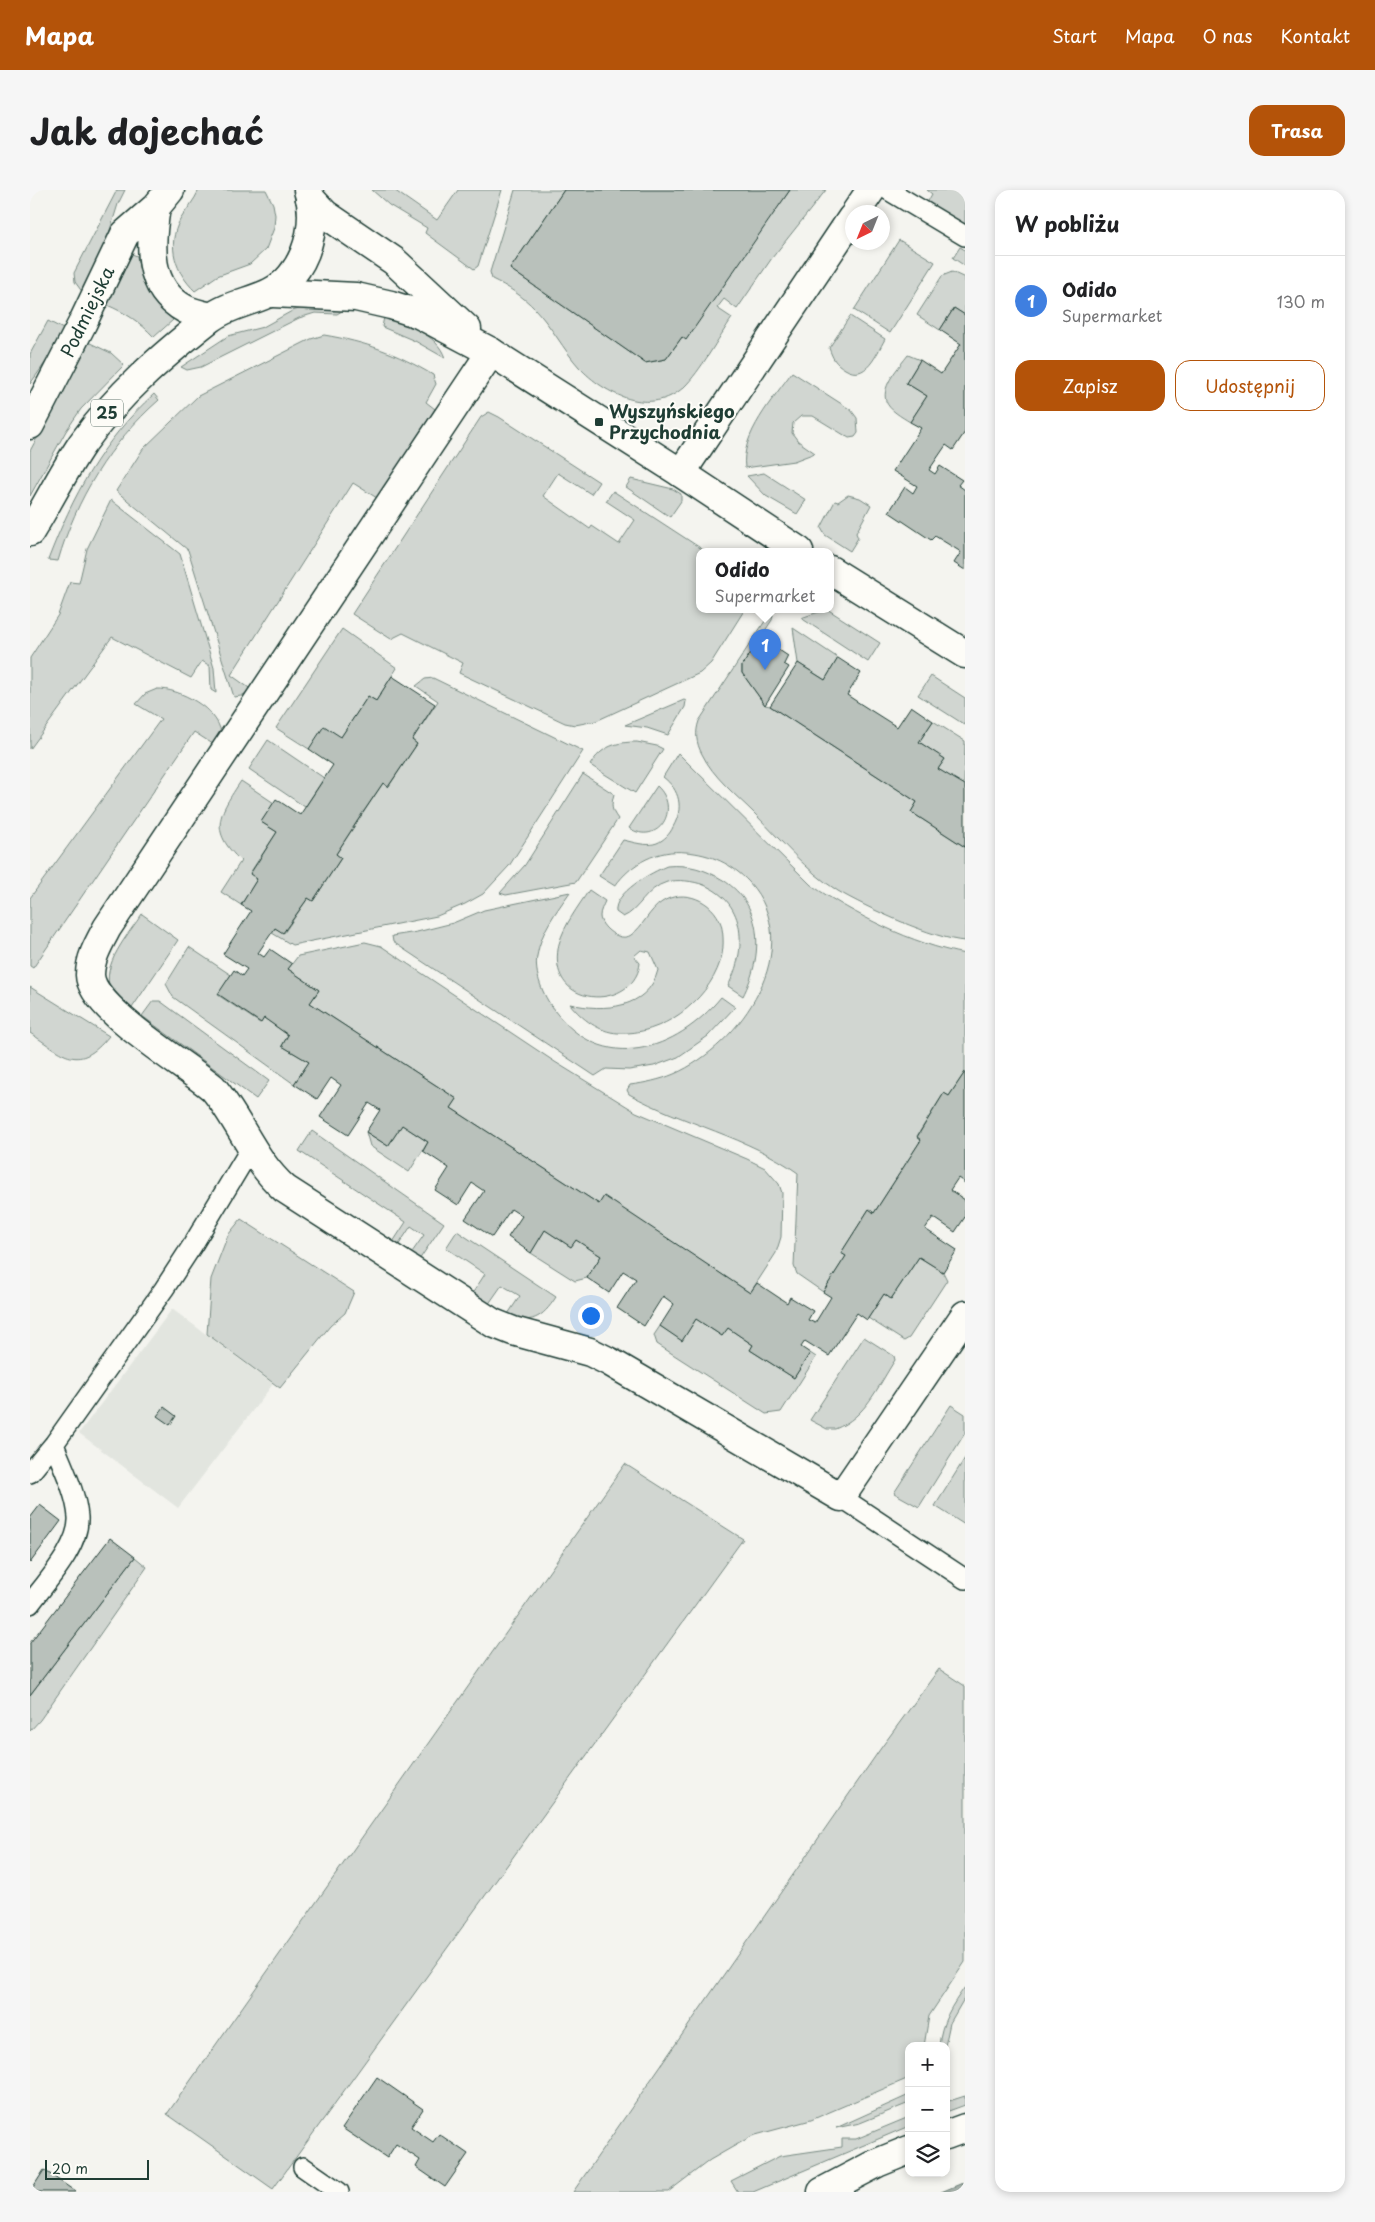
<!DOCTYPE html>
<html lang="pl">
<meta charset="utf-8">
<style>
body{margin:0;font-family:"Playpen Sans",sans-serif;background:#f6f6f6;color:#202124}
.controls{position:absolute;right:15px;bottom:15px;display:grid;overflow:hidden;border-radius:10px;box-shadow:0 2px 8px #0003}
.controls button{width:45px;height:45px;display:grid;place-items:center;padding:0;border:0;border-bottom:1px solid #e0e0e0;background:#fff;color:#202124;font:25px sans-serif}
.compass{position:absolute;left:815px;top:15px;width:45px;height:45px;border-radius:50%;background:#fff;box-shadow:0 2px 8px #0003;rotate:223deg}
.scale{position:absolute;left:15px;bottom:12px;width:104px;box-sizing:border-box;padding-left:5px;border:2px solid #1f3d34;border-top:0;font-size:14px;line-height:18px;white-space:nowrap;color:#1f3d34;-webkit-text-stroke:4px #fdfcf7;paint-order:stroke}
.you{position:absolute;left:560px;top:1125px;width:18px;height:18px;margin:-12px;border:4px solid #fff;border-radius:50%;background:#1a73e8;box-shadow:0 0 0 8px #1a73e833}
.badge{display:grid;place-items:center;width:32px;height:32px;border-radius:50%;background:#b45309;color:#fff;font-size:16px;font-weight:700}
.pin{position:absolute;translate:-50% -41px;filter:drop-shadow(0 1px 2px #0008)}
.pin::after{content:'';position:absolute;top:26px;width:18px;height:15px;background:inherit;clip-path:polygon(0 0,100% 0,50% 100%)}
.popup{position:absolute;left:666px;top:358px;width:138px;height:65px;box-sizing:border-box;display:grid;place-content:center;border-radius:10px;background:#fff;filter:drop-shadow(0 1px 4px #0005);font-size:16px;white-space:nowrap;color:#757577}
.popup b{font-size:19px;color:#202124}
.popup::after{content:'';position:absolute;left:50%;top:100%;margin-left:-10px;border:10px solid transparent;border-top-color:#fff}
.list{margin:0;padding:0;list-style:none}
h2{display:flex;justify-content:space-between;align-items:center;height:65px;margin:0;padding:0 20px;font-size:21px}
h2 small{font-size:16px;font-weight:400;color:#757577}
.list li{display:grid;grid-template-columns:32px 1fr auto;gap:15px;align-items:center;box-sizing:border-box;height:90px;padding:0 20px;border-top:1px solid #e0e0e0}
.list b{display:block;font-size:19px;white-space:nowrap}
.list p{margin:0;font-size:16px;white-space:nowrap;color:#757577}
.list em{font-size:16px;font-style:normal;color:#757577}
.actions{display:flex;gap:10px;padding:15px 20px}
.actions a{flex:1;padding:11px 0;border:1px solid #b45309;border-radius:15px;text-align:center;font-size:18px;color:#b45309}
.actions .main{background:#b45309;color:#fff}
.icon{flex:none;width:28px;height:28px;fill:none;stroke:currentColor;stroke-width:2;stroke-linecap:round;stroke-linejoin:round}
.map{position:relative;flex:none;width:935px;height:2002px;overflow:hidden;border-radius:15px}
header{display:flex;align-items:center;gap:30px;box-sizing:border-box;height:70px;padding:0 25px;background:#b45309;color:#fff}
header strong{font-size:24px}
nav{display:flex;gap:28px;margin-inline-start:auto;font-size:18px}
.intro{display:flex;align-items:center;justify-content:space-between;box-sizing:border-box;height:120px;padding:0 30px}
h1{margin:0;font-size:35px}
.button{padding:12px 22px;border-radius:15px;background:#b45309;color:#fff;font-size:18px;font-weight:700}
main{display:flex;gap:30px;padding:0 30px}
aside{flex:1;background:#fff;border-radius:15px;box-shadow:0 2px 8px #0003}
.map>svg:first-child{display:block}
.built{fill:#e2e5df}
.green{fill:#d1d6d1;stroke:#788a82}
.water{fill:#a3aea7;stroke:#6e8179}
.building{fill:#b9c1bb;stroke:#1f3d34}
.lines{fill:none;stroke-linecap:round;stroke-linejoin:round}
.service-casing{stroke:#1f3d34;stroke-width:22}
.minor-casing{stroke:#1f3d34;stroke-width:31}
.tertiary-casing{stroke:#1f3d34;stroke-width:31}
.primary-casing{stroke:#1f3d34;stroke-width:31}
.service{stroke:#fdfcf7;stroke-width:19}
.minor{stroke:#fdfcf7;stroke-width:28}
.tertiary{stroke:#fdfcf7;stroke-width:28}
.primary{stroke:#fdfcf7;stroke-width:28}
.poi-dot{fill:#1f3d34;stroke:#fdfcf7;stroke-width:2}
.labels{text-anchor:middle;stroke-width:4;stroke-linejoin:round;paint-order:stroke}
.shield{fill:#fdfcf7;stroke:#62766e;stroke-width:1}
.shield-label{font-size:16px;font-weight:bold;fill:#1f3d34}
.street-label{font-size:18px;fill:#1f3d34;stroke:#fdfcf7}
.poi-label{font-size:18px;font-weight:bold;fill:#1f3d34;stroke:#fdfcf7;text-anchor:start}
</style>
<header>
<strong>Mapa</strong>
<nav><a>Start</a><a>Mapa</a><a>O nas</a><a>Kontakt</a></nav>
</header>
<div class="intro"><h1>Jak dojechać</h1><a class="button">Trasa</a></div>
<main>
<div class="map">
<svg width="935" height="2002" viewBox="0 0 935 2002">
<rect width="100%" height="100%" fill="#f4f4ef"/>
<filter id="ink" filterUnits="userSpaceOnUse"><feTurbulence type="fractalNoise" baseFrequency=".02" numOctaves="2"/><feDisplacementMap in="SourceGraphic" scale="10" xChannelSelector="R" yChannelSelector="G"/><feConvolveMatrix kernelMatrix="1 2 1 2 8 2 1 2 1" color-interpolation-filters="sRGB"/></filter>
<g filter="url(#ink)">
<path class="built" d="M142,1119L243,1194L148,1318L49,1243Z"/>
<path class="green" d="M87,0H95L88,14L76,53L53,103L45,92L44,83Z
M169,0H236L243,14L245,25L244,38L236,59L220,74L187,86L165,101C146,83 136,56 150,30C156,20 164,11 169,0Z
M342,0H364L407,30L428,0H472L448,76L444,79L395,43L397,38L359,15Z
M485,0H534L480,79L615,173L636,169L760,0H796L742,68L707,119L694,109L687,118L702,128C689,147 670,182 654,197C621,227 575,205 549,177C533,159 522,137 505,119C494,107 477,96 462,89L460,82Z
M897,0H935V38L897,13L902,4Z
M869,50L905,72L860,143L824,120Z
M930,57L935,60V76L923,68Z
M102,64L107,66C111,94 122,111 143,130L124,147C110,132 96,123 77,115Z
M922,82L935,88V125L924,118L910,140L887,125L912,86Z
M276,117L317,118L307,124L285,123L269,128L171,177L157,180L151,177L198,146L233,137L262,121Z
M820,126L855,149C846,165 836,192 815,179C805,173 803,169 799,158Z
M354,127C376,135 407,143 415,168L385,151L352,137Z
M18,131L35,140L25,159L0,194V164Z
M294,145C336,152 366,163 403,185L406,194L396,212L405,219L347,308L323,293L201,485L222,500L211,506L204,507L158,360L86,301L113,259L168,206L281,149Z
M58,152L81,163L94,175L51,219L36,241L0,306V261Z
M878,165L890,170L876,193L897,206L880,232C872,227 859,220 856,211C851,195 870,176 878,165Z
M762,182L821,220L827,228L828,243L825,247L819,248L783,226H771L763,233L762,243L768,251L785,263L764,271L715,278C710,245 744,208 762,182Z
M124,204L129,210C80,253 46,309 28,371L18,370C43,305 72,251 124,204Z
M459,222L469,227L569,292L561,304L528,283L513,306L560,339L562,336L589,354L605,330L576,311L583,301L675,361H670V419H715L681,473L670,483L566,531L545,535L535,533L429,483L433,473L373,443L361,449L322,424L451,227Z
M734,283L776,310L767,324L736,306L717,286Z
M601,289L643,299L651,304V311L640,327L596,297Z
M818,305L830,308L841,315L826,343L828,348L820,361L795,345L791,338L805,311L808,312Z
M81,310L150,364L184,478L186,503L181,500L180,476L172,471L161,488L82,447L0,559V468L28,425L40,392L49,393L57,359Z
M797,419L850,453L838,472L771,428Z
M741,422L743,425L742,430L712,476V483L735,515L740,516L887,612L881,622L935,657V751C904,749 835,717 808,701C776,681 751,650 724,623C706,605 683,587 672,564C666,553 665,542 669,531Z
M763,438L808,468L795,490L768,473Z
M312,439L367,478L346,511L338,506L311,547L279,559L246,538Z
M901,486L935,508V535L888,505Z
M403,488L553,561L479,676L453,704L435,714L407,726L262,755L242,743L245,738L254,743L278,708L283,711L311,668L306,664L353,593L359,596L387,554L382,550L408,511L386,496L395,489Z
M127,499C149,498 188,519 191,543L186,556L164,542L3,778L0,776V708L131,529L106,514L115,504Z
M654,510L656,511L655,517L638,545L617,538L595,535Z
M903,531L935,551L934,596L908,579L915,569L889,552Z
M238,550L294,588L275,617L219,579Z
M607,552L627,556L633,559L605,603L560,575C572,556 586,552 607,552Z
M648,563L781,695C825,725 882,754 935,764V882L919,906L914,903L887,946L891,950L844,1023L839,1019L811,1063L816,1066L793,1102L767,1084L764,1076L768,983C719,947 653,934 599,904L597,900L600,895C615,893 630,890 644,884C711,855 778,758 719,692C702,674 681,664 656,662C628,659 601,673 585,696L569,686L593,650C603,652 617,657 627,653C634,650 640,644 643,637C654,618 650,600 633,587Z
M553,584L584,604C581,615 581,620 588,629L546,692L476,705L470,703L495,675Z
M211,591L244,613L231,632L247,642L220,683L227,689L211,715L191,702L211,671C178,640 189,624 211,591Z
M627,596C652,619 628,657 599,638Z
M637,676C658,674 675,679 693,690C735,716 733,767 713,806L698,796C717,760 717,713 674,695C663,691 648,689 637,692C616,698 609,721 593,727L586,722C583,703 622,682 637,676Z
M559,700L575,711C573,716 570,721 570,726C570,737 590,753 601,745C613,737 619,720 632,712C653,698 683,710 691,734C694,745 694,761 690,772C677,812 631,846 588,843C569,842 552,829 540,814C574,822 618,819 628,780L620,762L611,760L604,766L610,773C605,821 514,821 529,754C534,735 548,717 559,700Z
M540,702C526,722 511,741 507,766C504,784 513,805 524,820C573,885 646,862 691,807L705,817L678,846L648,867L624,876L599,880L576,879L565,886L363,752L362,746L387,742L423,733L454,720Z
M112,724L148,750L102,818C95,812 86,808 81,800C69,777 100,742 112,724Z
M335,752L351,756L525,872L606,922L717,969L735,978L749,994L752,1003L751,1047L746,1063L720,1103L574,1007L569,1014L421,918L427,909L280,813L289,800L258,779L268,766Z
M159,757L201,785L188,805L230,833L234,828L258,845L252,856L279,872L264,894L143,807L136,794Z
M0,797L79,846C48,884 34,865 0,843Z
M123,811H130L239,891L226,909L112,826Z
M372,935L398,952L379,982L340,956L336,942L358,956Z
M282,941L414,1033L389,1070L380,1065L394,1045L381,1036L368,1056L363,1052L376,1032L269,961Z
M211,1029L324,1102L315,1123L300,1136L250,1198L177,1144L181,1089L198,1045Z
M515,1040L541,1057L546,1050L571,1066L557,1088L545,1091L501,1063Z
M427,1041L526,1107C512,1129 501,1134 476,1127L490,1106L472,1095L458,1115L442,1104L455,1084L416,1058Z
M889,1067L913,1082L917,1090L879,1148L874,1151L838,1128L854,1104L861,1109Z
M666,1129L692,1146L698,1138L723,1155L720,1160L764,1188L780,1163L786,1167L751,1222L736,1224L627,1154L624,1145L630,1136L652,1150Z
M834,1147L864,1166L865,1170C848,1196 836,1227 805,1239H797L780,1230Z
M921,1215L935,1224V1243L889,1317L864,1303Z
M935,1268V1335L905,1316Z
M595,1274L713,1349L243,1999L137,1924Z
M105,1367L117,1377L10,1530L0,1541V1505Z
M909,1479L935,1496V1772L899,1826L894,1856H879V1888L781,1930L722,1946L680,1970L638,2002H543L851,1558Z
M935,1797V1807L920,1833L915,1856H909C911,1832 922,1815 935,1797Z
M879,1905V1913L830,1933L806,1938Z
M935,1906V1915L916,1922V1912Z
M879,1927V1936L723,2002H708L701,1991L750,1966L812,1957V1949H826Z"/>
<path class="water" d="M935,1992V2002H911Z"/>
<path class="building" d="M534,0H760L656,150L652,147L636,169L615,173L480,79Z
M924,118L935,125V242L923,260L916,255L899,280L905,284L910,276L932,290L928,295L935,300V380L924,373L931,362L905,346L901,350L859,322L875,297L883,303L887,296L863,281L891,238L880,232L897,206L876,193L890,170L911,184L931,154L910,140Z
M731,448L758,466L754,474L759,477L735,515L712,483V476Z
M808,468L831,483L817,505L826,511L867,537L881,516L903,531L889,552L915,569L908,579L935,595V657L881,622L887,612L740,516L768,473L795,490Z
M362,486L405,514L382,550L387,554L358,597L353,593L330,627L306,664L311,668L283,711L278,708L253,743L245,738L228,763L234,767L240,759L262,774L258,779L289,800L280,813L427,909L421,918L569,1014L574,1006L720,1103L727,1093L757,1113L760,1107L783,1121L778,1130L785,1133L801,1107L793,1102L816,1066L811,1063L839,1019L844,1023L891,950L887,947L914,903L919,906L935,882V993L928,988L920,1000L935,1010V1027L925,1042L903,1027L895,1039L927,1060L913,1082L889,1067L861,1109L854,1104L837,1130L827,1123L799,1166L775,1151L771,1157L780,1163L764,1188L720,1160L723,1155L698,1138L692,1146L666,1129L652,1151L630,1136L644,1114L633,1106L614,1136L587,1118L606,1089L593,1081L579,1103L557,1088L571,1066L546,1050L541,1057L515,1040L501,1063L478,1047L492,1026L481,1019L462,1047L435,1029L454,1001L442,993L428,1015L405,1000L419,978L393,961L398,952L372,935L358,956L336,942L350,920L339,913L318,945L290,927L311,895L301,888L287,909L264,894L279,872L252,856L258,845L234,828L231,833L188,804L204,780L212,786L217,779L193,764L221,721L211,715L227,689L220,684L247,642L231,632L246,609L270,625L303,575L279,559L294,536L311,547L338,506L346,511Z
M134,1217L146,1226L140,1235L127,1226Z
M10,1315L31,1331L0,1373V1328Z
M80,1348L105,1367L0,1505V1453Z
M347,1887L393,1919L381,1937L403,1952L409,1944L438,1964L415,1997L386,1977L390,1970L366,1954L357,1968L312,1938Z
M14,1980L46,2002H0Z"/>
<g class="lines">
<defs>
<path id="service" d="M858,0L935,46
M0,1283L24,1254L134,1099L162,1056L221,958
M811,1307L935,1389
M0,1414C16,1392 50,1356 48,1327C46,1302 33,1278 24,1254
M273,1977L309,2002"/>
<path id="minor" d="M461,162L77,738C69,753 60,768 60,785C61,819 156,875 183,898C210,930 223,971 255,999L463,1133L483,1141L560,1162L580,1172L811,1307L935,1125
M651,283L769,361
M800,380L935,464"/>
<path id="tertiary" d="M280,8L295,24L364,71L437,139
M826,22L841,0
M243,103L326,107L361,115L389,124L461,162L651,283L822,28
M916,1945L935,1938
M792,2002L847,1973L879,1960"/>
<path id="primary" d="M126,17C120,54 116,98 155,119C163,123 173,125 182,127
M0,235L52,134L95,44L126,17L140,0
M0,342C18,313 33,282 52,254C87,205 132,166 179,129C205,109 240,112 261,86C280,63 287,28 278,0"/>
</defs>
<use href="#service" class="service-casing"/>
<use href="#minor" class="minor-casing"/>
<use href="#tertiary" class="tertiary-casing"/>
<use href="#primary" class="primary-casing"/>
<use href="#service" class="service"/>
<use href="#minor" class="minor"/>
<use href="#tertiary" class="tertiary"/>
<use href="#primary" class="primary"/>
</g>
</g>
<rect class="poi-dot" x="564" y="227" width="10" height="10" rx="2.5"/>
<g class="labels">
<rect class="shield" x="61" y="209.5" width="32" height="27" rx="4"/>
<g class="shield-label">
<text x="77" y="229">25</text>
</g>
<g class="street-label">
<text transform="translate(58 122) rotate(-64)" y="6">Podmiejska</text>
</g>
<g class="poi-label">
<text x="579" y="228">Wyszyńskiego<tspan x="579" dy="21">Przychodnia</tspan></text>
</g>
</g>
</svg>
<div class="controls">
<button>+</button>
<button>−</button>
<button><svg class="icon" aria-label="layers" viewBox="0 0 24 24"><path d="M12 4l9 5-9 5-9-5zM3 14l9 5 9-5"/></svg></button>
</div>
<svg class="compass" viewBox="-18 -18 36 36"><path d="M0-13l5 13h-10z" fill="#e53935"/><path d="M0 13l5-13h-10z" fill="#757577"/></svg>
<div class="scale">20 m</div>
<div class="you"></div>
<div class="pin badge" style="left:735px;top:480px;background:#3f7fe0">1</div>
<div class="popup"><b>Odido</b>Supermarket</div>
</div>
<aside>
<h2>W pobliżu<small></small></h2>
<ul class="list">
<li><span class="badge" style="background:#3f7fe0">1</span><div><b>Odido</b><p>Supermarket</p></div><em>130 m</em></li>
</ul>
<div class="actions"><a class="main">Zapisz</a><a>Udostępnij</a></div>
</aside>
</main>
